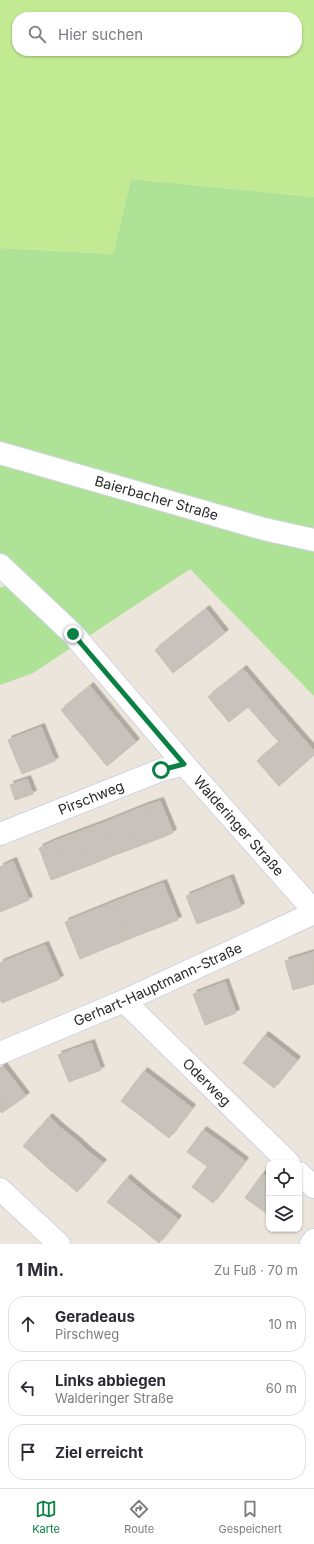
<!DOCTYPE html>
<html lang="de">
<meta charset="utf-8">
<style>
body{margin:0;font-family:Inter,sans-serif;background:#f7f7f7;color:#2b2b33}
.controls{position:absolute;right:12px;bottom:12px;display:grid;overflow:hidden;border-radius:8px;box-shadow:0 1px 3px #0004}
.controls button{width:36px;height:36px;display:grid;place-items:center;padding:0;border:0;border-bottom:1px solid #e1e1e2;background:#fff;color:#2b2b33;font:20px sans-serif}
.stop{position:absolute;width:12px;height:12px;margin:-9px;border:3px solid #0b8043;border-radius:50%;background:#fff}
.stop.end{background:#0b8043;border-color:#fff;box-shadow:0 1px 4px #0008}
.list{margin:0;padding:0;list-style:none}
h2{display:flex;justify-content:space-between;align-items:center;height:52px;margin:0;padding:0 16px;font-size:17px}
h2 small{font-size:13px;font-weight:400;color:#7c7c81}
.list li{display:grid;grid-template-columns:26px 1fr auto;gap:12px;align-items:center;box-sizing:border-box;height:56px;margin:0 8px 8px;padding:0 8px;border:1px solid #e1e1e2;border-radius:16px}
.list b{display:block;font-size:15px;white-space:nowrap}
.list p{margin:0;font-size:13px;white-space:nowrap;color:#7c7c81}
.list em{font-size:13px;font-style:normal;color:#7c7c81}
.icon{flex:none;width:22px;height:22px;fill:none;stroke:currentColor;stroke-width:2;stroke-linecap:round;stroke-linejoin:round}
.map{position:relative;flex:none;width:314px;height:1244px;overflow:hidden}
.search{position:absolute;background:#fff;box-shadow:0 1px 3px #0004;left:12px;right:12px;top:12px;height:44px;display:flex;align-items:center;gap:10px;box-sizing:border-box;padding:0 14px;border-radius:16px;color:#7c7c81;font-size:15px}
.sheet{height:244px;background:#fff}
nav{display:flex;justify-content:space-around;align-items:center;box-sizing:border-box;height:56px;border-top:1px solid #e1e1e2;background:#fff;font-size:11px;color:#7c7c81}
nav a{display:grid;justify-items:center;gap:2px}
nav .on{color:#0b8043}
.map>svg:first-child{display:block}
.green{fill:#aee297}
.pitch{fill:#c2ea93;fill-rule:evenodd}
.building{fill:#c7c2bb;stroke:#c7c1b5;filter:url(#shadow)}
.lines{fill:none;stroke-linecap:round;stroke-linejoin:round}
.minor-casing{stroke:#d0d3e2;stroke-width:24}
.minor{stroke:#fff;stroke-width:22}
.route{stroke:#0b8043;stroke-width:5}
.labels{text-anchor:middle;stroke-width:3.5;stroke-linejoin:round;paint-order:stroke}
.street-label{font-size:14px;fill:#292929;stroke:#fff}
</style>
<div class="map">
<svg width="314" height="1244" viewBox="0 0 314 1244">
<defs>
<filter id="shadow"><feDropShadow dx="3.5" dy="-3.5" stdDeviation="0" flood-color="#0004"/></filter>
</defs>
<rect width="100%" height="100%" fill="#ece5db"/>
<path class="green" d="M131,179L314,197V696L190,569L33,673L0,685V588L5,586L0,580V248L113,254Z"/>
<path class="pitch" d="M0,0H314V197L131,179L113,254L0,248ZM17,17H297V51H17Z"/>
<path class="building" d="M206,609L225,633L173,673L155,650Z
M243,669L279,711L263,724L248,707L229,722L208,697Z
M90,686L136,742L107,766L61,710Z
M279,711L314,751V755L279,786L257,761L279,742L263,724Z
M41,727L55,761L22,774L8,740Z
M27,779L33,794L15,800L10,785Z
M160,801L173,833L158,839L145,806Z
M145,806L158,839L137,847L125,814Z
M125,814L137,847L115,855L103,823Z
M103,823L115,855L88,866L76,833Z
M76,833L88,866L67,874L55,841Z
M55,841L67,874L51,880L39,848Z
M13,861L29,900L0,912V867Z
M230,878L241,907L197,924L186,896Z
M163,883L178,920L129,939L114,902Z
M114,902L129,939L80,959L65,922Z
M45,945L60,979L2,1003L0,999V963Z
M314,952V984L293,990L285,961Z
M225,982L236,1013L205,1025L193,994Z
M265,1035L297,1060L274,1088L243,1063Z
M91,1043L101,1070L69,1082L58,1055Z
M3,1066L26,1096L13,1105L0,1087V1068Z
M144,1071L192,1108L169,1138L121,1101Z
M0,1087L13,1105L2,1113L0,1111Z
M49,1117L62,1129L37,1158L23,1146Z
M62,1129L76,1140L50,1170L37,1158Z
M203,1130L224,1145L208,1167L187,1152Z
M76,1140L89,1152L64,1181L50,1170Z
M224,1145L245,1161L213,1203L192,1187Z
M89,1152L103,1163L77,1192L64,1181Z
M262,1174L269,1178V1215L245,1198Z
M127,1178L152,1199L133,1222L107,1202Z
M152,1199L178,1219L159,1243L133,1222Z"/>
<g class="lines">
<defs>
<g id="minor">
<path id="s1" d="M0,453L264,529L314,540"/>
<path id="s2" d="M0,565L73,634L184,764L314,911"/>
<path id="s3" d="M0,834L161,770L184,764"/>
<path id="s4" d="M124,1001L289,1163"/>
<path id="s5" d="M0,1053L124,1001L314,913"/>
<path d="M299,1173L314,1187"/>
<path d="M0,1189L59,1244"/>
<path d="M311,1244L314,1240"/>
</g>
</defs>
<use href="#minor" class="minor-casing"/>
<use href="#minor" class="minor"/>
</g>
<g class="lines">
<path class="route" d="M73,634L184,764L161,770"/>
</g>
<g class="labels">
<g class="street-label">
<text dy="5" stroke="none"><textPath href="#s1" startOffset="163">Baierbacher Straße</textPath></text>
<text dy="5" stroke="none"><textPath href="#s3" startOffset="98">Pirschweg</textPath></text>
<text dy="5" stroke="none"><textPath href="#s2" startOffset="354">Walderinger Straße</textPath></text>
<text dy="5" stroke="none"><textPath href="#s5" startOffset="172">Gerhart-Hauptmann-Straße</textPath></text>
<text dy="5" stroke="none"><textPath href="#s4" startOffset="116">Oderweg</textPath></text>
</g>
</g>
</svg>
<div class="controls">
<button><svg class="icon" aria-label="locate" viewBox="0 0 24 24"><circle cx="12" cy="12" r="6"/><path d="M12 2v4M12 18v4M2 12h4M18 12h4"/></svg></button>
<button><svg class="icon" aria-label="layers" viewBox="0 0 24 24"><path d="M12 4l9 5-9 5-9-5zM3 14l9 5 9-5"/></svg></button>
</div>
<div class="stop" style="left:161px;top:770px"></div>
<div class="stop end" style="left:73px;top:634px"></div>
<div class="search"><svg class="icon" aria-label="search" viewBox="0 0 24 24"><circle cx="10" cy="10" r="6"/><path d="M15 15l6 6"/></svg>Hier suchen</div>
</div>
<section class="sheet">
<h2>1 Min.<small>Zu Fuß · 70 m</small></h2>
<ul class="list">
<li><svg class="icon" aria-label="ahead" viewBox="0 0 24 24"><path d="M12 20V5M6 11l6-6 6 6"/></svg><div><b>Geradeaus</b><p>Pirschweg</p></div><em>10 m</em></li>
<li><svg class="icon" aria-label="left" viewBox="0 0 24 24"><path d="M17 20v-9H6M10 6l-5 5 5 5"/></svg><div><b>Links abbiegen</b><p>Walderinger Straße</p></div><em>60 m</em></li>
<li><svg class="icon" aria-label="arrive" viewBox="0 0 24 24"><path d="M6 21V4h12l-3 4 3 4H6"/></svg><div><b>Ziel erreicht</b></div></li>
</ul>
</section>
<nav>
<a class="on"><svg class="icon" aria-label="map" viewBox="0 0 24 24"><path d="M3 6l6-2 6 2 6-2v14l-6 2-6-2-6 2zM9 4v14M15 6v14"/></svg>Karte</a>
<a><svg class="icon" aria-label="directions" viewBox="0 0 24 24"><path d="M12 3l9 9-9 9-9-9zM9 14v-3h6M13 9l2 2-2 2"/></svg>Route</a>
<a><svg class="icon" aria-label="saved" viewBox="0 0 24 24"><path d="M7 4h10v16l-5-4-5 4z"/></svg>Gespeichert</a>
</nav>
